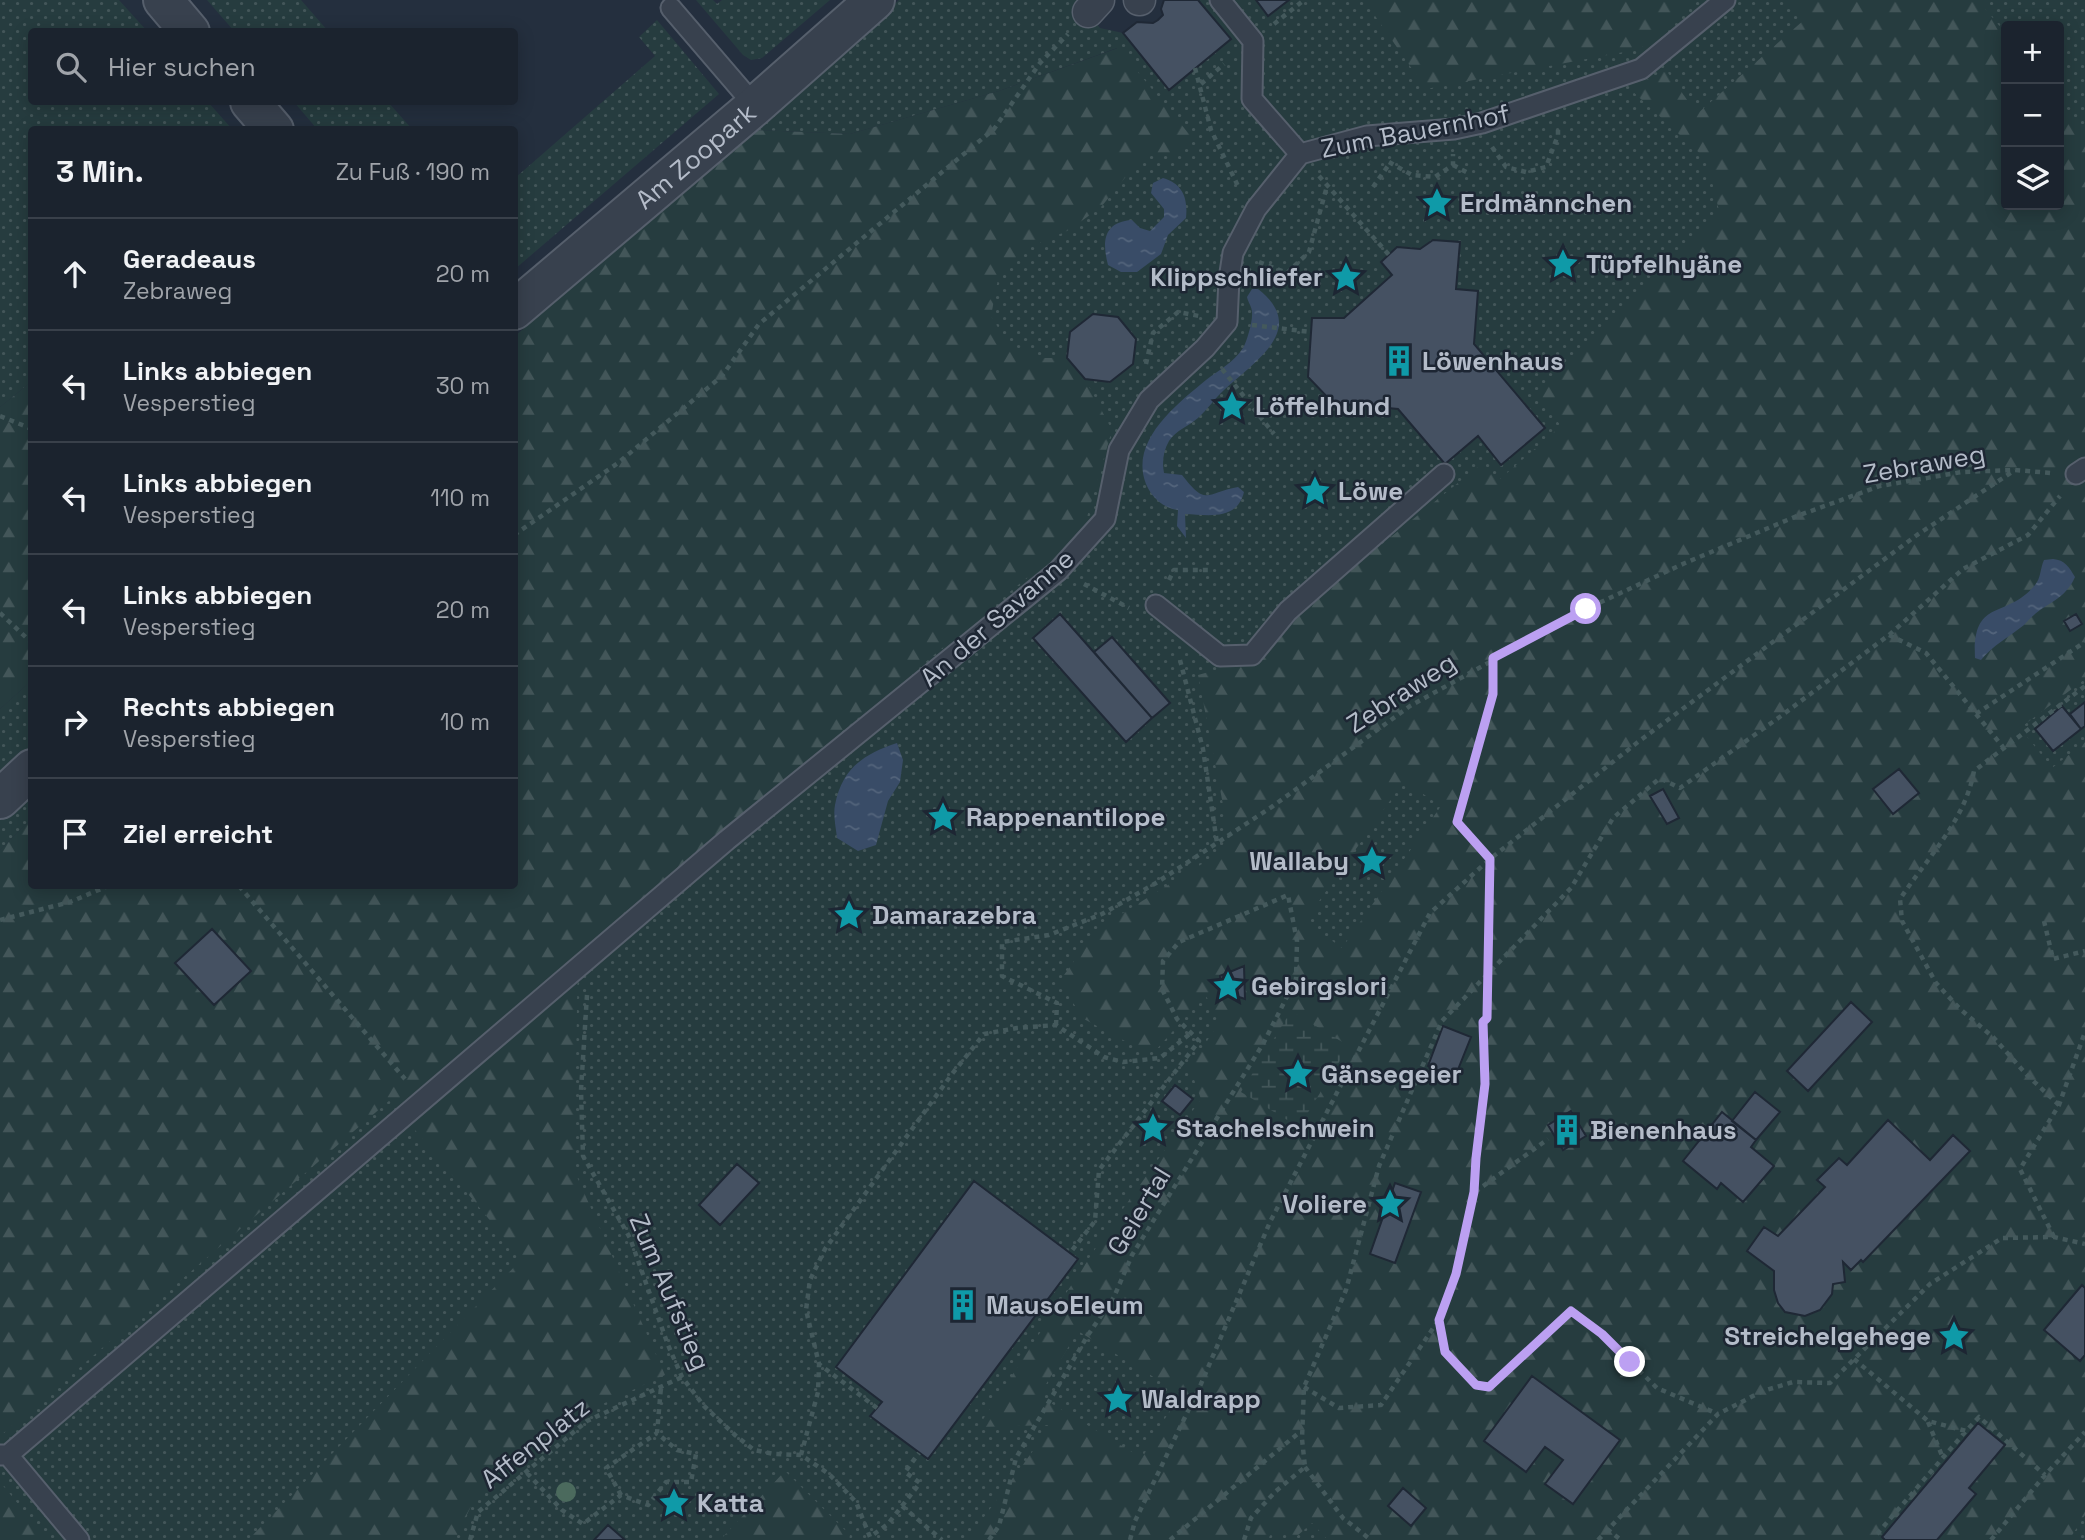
<!DOCTYPE html>
<html lang="de">
<meta charset="utf-8">
<style>
body{margin:0;font-family:"Space Grotesk",sans-serif;background:#242b36;color:#f1f3f6}
.controls{position:absolute;right:21px;top:21px;display:grid;overflow:hidden;border-radius:7px;box-shadow:0 4px 18px #0003}
.controls button{width:63px;height:63px;display:grid;place-items:center;padding:0;border:0;border-bottom:2px solid #39404a;background:#1b232e;color:#f1f3f6;font:35px sans-serif}
.stop{position:absolute;width:21px;height:21px;margin:-16px;border:5px solid #bca0f2;border-radius:50%;background:#fff}
.stop.end{background:#bca0f2;border-color:#fff;box-shadow:0 2px 7px #0008}
.list{margin:0;padding:0;list-style:none}
h2{display:flex;justify-content:space-between;align-items:center;height:91px;margin:0;padding:0 28px;font-size:30px}
h2 small{font-size:23px;font-weight:400;color:#a0a4aa}
.list li{display:grid;grid-template-columns:46px 1fr auto;gap:21px;align-items:center;box-sizing:border-box;height:112px;padding:0 28px;border-top:2px solid #39404a}
.list b{display:block;font-size:26px;white-space:nowrap}
.list p{margin:0;font-size:23px;white-space:nowrap;color:#a0a4aa}
.list em{font-size:23px;font-style:normal;color:#a0a4aa}
.icon{flex:none;width:38px;height:38px;fill:none;stroke:currentColor;stroke-width:2;stroke-linecap:round;stroke-linejoin:round}
.map{position:relative;flex:none;width:2085px;height:1540px;overflow:hidden}
.search{position:absolute;background:#1b232e;box-shadow:0 4px 18px #0003;left:28px;top:28px;width:490px;height:77px;display:flex;align-items:center;gap:18px;box-sizing:border-box;padding:0 24px;border-radius:7px;color:#a0a4aa;font-size:26px}
.panel{position:absolute;background:#1b232e;box-shadow:0 4px 18px #0003;left:28px;top:126px;width:490px;height:763px;border-radius:7px}
.map>svg:first-child{display:block}
.green{fill:url(#green-dots);fill-rule:evenodd}
.forest{fill:url(#forest-firs);fill-rule:evenodd}
.wetland{fill:url(#wetland-marsh)}
.water{fill:url(#water-ripples)}
.building{fill:#455162;stroke:#1f2835;stroke-width:2}
.lines{fill:none;stroke-linecap:round;stroke-linejoin:round}
.service-casing{stroke:#565f6c;stroke-width:23}
.pedestrian-casing{stroke:#565f6c;stroke-width:33}
.minor-casing{stroke:#565f6c;stroke-width:42}
.path{stroke:#44595c;stroke-width:4.5;stroke-dasharray:5 5;stroke-linecap:butt}
.service{stroke:#38414e;stroke-width:19}
.pedestrian{stroke:#38414e;stroke-width:30}
.minor{stroke:#38414e;stroke-width:38}
.tree{fill:#4b6a5d}
.route{stroke:#bca0f2;stroke-width:9}
.labels{text-anchor:middle;stroke-width:5;stroke-linejoin:round;paint-order:stroke}
.street-label{font-size:26px;fill:#b4bcc9;stroke:#1d2633}
.poi-label{font-size:26px;font-weight:bold;fill:#b4bcc9;stroke:#1d2633;text-anchor:start}
</style>
<div class="map">
<svg width="2085" height="1540" viewBox="0 0 2085 1540">
<defs>
<pattern id="green-dots" width="8" height="8" patternUnits="userSpaceOnUse" patternTransform="scale(1.75)"><rect width="8" height="8" fill="#263c3f"/><path d="M2 2h.1M6 6h.1" fill="none" stroke="#435659" stroke-width="1.8" stroke-linecap="round"/></pattern>
<pattern id="forest-firs" width="22" height="20" patternUnits="userSpaceOnUse" patternTransform="scale(1.75)"><rect width="22" height="20" fill="#263c3f"/><path d="M5 1l3.5 6h-7zM16 11l3.5 6h-7z" fill="#435659"/></pattern>
<pattern id="wetland-marsh" width="20" height="14" patternUnits="userSpaceOnUse" patternTransform="scale(1.75)"><rect width="20" height="14" fill="#263c3f"/><path d="M1 5h8M5 5V1M11 12h8M15 12V8" fill="none" stroke="#435659"/></pattern>
<pattern id="water-ripples" width="26" height="14" patternUnits="userSpaceOnUse" patternTransform="scale(1.75)"><rect width="26" height="14" fill="#394c67"/><path d="M2 4q2-2 4 0t4 0M15 11q2-2 4 0t4 0" fill="none" stroke="#53647b"/></pattern>
</defs>
<rect width="100%" height="100%" fill="#242f3e"/>
<path class="green" d="M0,0H119L147,31L32,32V102H208L232,129L32,130L31,382L0,407Z
M207,0H301L328,31H234Z
M696,0H713L717,4L722,0H830L762,58L751,60L743,55Z
M899,0H1084L1088,13L1100,28L1123,33L1169,90L1230,39L1198,0H2085V1540H45L0,1484V1031L514,886L1117,48L999,91L850,134L754,130ZM2006,26H2059V205H2006Z
M657,20L719,94L515,269V178L655,56L639,37Z
M294,102H388L412,129H317Z
M31,681V819L0,850V709Z"/>
<path class="forest" d="M1364,0H1699L1640,49L1426,89Z
M1787,0H1978L2006,34V205H2059V99L2085,132V679L2020,728L2052,768L2085,742V1515L2069,1540H1328L1312,1523L1297,1536L1272,1533L1267,1540H967L1052,1425L978,1427L1103,1237L1201,1099L1190,1068L1221,1019L1205,995L1156,1050L1136,1047L1084,1019L1059,982L1097,929L1231,846L1198,675L1256,659L1289,619L1479,466L1500,479L1561,426L1538,395L1720,215L1707,160L1630,89L1666,70L1697,114L1804,20ZM1404,781L1441,806L1342,948L1305,921ZM1078,1331L1180,1393L1142,1458L1039,1396Z
M1118,48L1194,140L1176,156H1143L1101,207L1069,230L1024,250L998,279L991,316L1008,344L1042,358H1067L1085,379L1112,430L1083,531L673,872L578,954L574,1170L665,1375L581,1414L472,1504L455,1540H248L522,1259L390,1100L0,1436V850L31,819L32,886H514L515,336L754,130L850,134L999,91Z
M31,382V681L0,709V407Z
M785,1471L850,1535L849,1540H720Z
M0,1482L48,1540H0Z"/>
<path class="wetland" d="M1291,1011L1349,1046L1299,1127L1241,1092Z"/>
<path class="water" d="M1163,178C1183,184 1188,198 1186,218L1168,235L1161,254L1137,272H1121L1108,265C1102,242 1103,222 1132,220L1140,228L1150,231L1164,217V209L1151,193L1153,183Z
M1252,289H1258C1309,329 1255,361 1224,390C1215,398 1208,409 1198,418C1189,426 1176,430 1169,441C1163,451 1162,463 1164,473L1182,475C1207,507 1205,493 1238,487L1244,492C1237,521 1208,515 1185,514L1186,538L1177,526L1178,510C1163,508 1152,498 1146,484C1129,441 1177,404 1206,380C1219,370 1234,362 1243,348C1247,341 1253,321 1252,312C1252,307 1248,302 1247,297Z
M2053,559C2065,560 2069,567 2075,577C2067,595 2055,600 2040,610C2034,614 2029,620 2024,625C2009,637 1993,645 1981,660L1975,658C1972,597 2006,620 2035,585C2041,578 2040,569 2044,560Z
M897,743L903,760L900,782L888,801L876,845L858,851L837,838C836,828 833,815 835,805C842,768 864,754 897,743Z"/>
<path class="building" d="M1164,0H1198L1231,39L1169,90L1123,33L1137,22L1153,23L1158,20L1163,15L1161,9Z
M1256,0H1289L1268,16Z
M1433,240L1460,242L1456,289L1478,291L1474,344L1545,428L1501,465L1478,436L1445,464L1398,409L1333,403L1308,377L1312,318H1344L1392,275L1381,262L1397,247L1420,249Z
M1093,314L1118,317L1136,339L1133,364L1110,382L1085,379L1067,358L1070,332Z
M1060,614L1152,718L1126,742L1033,638Z
M2076,614L2082,624L2070,631L2064,621Z
M1112,637L1170,703L1152,718L1094,652Z
M2085,702V726L2081,729L2070,714Z
M2062,706L2081,729L2053,751L2035,729Z
M1899,769L1919,793L1893,814L1873,789Z
M1663,789L1679,818L1667,824L1650,796Z
M212,929L251,971L214,1005L175,963Z
M1244,966L1245,999L1221,991L1220,976Z
M1851,1002L1872,1022L1808,1091L1787,1071Z
M1443,1026L1471,1037L1455,1077L1428,1066Z
M1175,1085L1193,1099L1180,1115L1162,1101Z
M1755,1092L1780,1112L1756,1140L1732,1121Z
M1571,1111L1586,1136L1563,1150L1548,1125Z
M1722,1112L1756,1140L1751,1147L1774,1166L1743,1202L1721,1183L1717,1189L1683,1161Z
M1888,1120L1930,1160L1953,1135L1970,1151L1863,1262L1861,1260L1851,1270L1843,1262L1845,1282L1833,1284L1832,1294L1820,1310L1805,1316L1785,1312L1778,1303L1774,1290V1271L1747,1251L1764,1227L1778,1236L1825,1187L1817,1180L1839,1158L1847,1165Z
M737,1164L759,1183L720,1225L699,1205Z
M974,1181L1078,1259L928,1459L870,1416L882,1402L836,1367Z
M1395,1183L1421,1192L1395,1263L1370,1254Z
M2082,1285L2085,1288V1355L2080,1361L2044,1330Z
M1532,1376L1620,1440L1573,1504L1545,1484L1563,1460L1545,1447L1526,1472L1484,1441Z
M1978,1423L2005,1445L1969,1488L1976,1494L1937,1540H1885L1882,1537Z
M1403,1488L1426,1508L1411,1526L1388,1506Z
M608,1525L625,1540H594Z"/>
<g class="lines">
<defs>
<path id="service" d="M1220,0L1253,41L1252,99L1300,154L1367,136L1454,129L1482,123L1641,69L1725,0
M671,8L755,106
M2076,474L2085,468
M1156,605L1220,656L1252,655L1288,611L1444,474
M0,1455H8L79,1540
M8,1455L727,840L1058,571L1105,519L1119,450L1149,400L1205,348L1227,322L1229,279L1233,253L1256,209L1300,154"/>
<path id="pedestrian" d="M1139,0H1140
M1088,12L1099,0"/>
<g id="minor">
<path d="M163,0L190,32"/>
<path d="M250,102L274,130"/>
<path id="s1" d="M514,310L755,106L875,0"/>
<path d="M0,799L32,769"/>
</g>
</defs>
<use href="#service" class="service-casing"/>
<use href="#pedestrian" class="pedestrian-casing"/>
<use href="#minor" class="minor-casing"/>
<path class="path" d="M1274,24L1304,0
M1195,68L1211,130L1239,188
M1201,84L1224,64
M1492,147L1506,167L1526,172L1546,167L1558,135V125
M1389,162L1412,175L1435,177L1453,165V154
M1453,165L1468,173
M1319,176L1389,255
M1373,187L1390,163
M1259,262L1287,273L1309,252L1327,186
M1252,325L1311,332
M1146,364L1153,333L1178,312L1199,316
M1222,369L1274,434
M0,416L32,429
M514,535L618,463L722,376L759,324L994,129L1040,63L1068,34
M1169,580L1174,570H1209
M1084,584L1129,608
M0,613L32,643
M1889,635L1926,653L2003,747
M1493,658V694L1457,822L1490,859L1487,1018L1483,1022L1485,1084L1476,1158L1474,1192L1456,1274L1439,1320L1445,1352L1476,1385L1489,1387L1571,1311L1602,1334L1657,1388L1718,1414
M1180,660L1203,749L1217,843
M1976,714L2085,642
M239,886L405,1079
M0,920L70,902L108,886
M2044,921L2053,959L2085,951
M587,995L581,1090L583,1156L630,1238L668,1345L682,1377L704,1406L735,1435L754,1450L774,1454L801,1455L829,1474L856,1502L870,1537L888,1524L902,1506L942,1540
M1056,1025L1057,1003L1002,976V942L1049,935L1102,914L1156,883L1273,806L1410,706L1586,609L1685,563L1797,516L1880,486L1962,472L2015,470L2051,473
M2059,1105L2027,1075L1993,1037L1960,1009L1936,983L1902,921L1900,899C1927,858 1965,821 1974,771L2085,686
M1475,1192L1548,1139
M2054,1237L2020,1169L2059,1105L2085,1032
M1854,1359L1928,1421L1966,1431L1979,1417L2045,1475
M1304,1387L1339,1408L1381,1405L1438,1321
M877,1408L819,1364L806,1310L810,1280L825,1249L952,1074L984,1034L1017,1028L1056,1025L1104,1057L1123,1062L1160,1058L1191,1033
M1928,1422L1943,1458
M801,1455L818,1392L819,1365
M1305,1467L1343,1518L1371,1540
M527,1473L562,1510L583,1524L621,1495L648,1505L666,1482H691L696,1454L677,1450L657,1433L661,1387
M621,1495L606,1468L657,1433
M902,1506L920,1483L905,1472L919,1453
M1607,1529L1621,1540
M1877,1534L1966,1431
M470,1540L478,1512L587,1421L682,1377
M989,1540L999,1526L1016,1458L1088,1335L1114,1297L1132,1255L1263,1044L1296,979L1297,941L1288,895L1179,942L1163,961L1162,989L1177,1019L1199,1041L1099,1170L1095,1221L1070,1253
M1130,1540L1135,1521L1201,1384L1270,1222L1430,913L1490,859L1638,742L1917,535L2015,470
M1170,1540L1301,1431
M1244,1540L1251,1518L1276,1491L1305,1467L1302,1439L1304,1387L1346,1290L1379,1166L1442,1021L1571,888L1613,818L1660,778L1680,788L1781,716L1889,635L1963,569L2028,535L2060,496
M1598,1540L1718,1414L1763,1391L1793,1382L1830,1383L1930,1284L2002,1238L2054,1237L2085,1244
M1991,1540L2045,1475L2085,1432"/>
<use href="#service" class="service"/>
<use href="#pedestrian" class="pedestrian"/>
<use href="#minor" class="minor"/>
</g>
<circle class="tree" cx="566" cy="1492" r="10"/>
<g class="lines">
<path class="route" d="M1586,609L1493,658V694L1457,822L1490,859L1487,1018L1483,1022L1485,1084L1476,1158L1474,1192L1456,1274L1439,1320L1445,1352L1476,1385L1489,1387L1571,1311L1602,1334L1630,1362"/>
</g>
<defs>
<symbol id="sight-bare" viewBox="-9 -9 18 18"><path d="M0-6L1.8-2.2L6-1.7L2.9 1.2L3.7 5.4L0 3.3L-3.7 5.4L-2.9 1.2L-6-1.7L-1.8-2.2Z" fill="#0f9aa8" stroke="#1d2633" stroke-width="2.5" paint-order="stroke"/></symbol>
<symbol id="building-bare" viewBox="-9 -9 18 18"><path d="M-4-6H4V6H1V3H-1V6H-4ZM-2.5-4.3h1.7v1.8h-1.7ZM.8-4.3h1.7v1.8H.8ZM-2.5-1h1.7V.8h-1.7ZM.8-1h1.7V.8H.8Z" fill="#0f9aa8" stroke="#1d2633" stroke-width="2.5" paint-order="stroke"/></symbol>
</defs>
<g fill-rule="evenodd">
<use href="#sight-bare" x="1415" y="181" width="44" height="44"/>
<use href="#sight-bare" x="1541" y="242" width="44" height="44"/>
<use href="#sight-bare" x="1324" y="255" width="44" height="44"/>
<use href="#building-bare" x="1377" y="339" width="44" height="44"/>
<use href="#sight-bare" x="1210" y="384" width="44" height="44"/>
<use href="#sight-bare" x="1293" y="469" width="44" height="44"/>
<use href="#sight-bare" x="921" y="795" width="44" height="44"/>
<use href="#sight-bare" x="1350" y="839" width="44" height="44"/>
<use href="#sight-bare" x="827" y="893" width="44" height="44"/>
<use href="#sight-bare" x="1206" y="964" width="44" height="44"/>
<use href="#sight-bare" x="1276" y="1052" width="44" height="44"/>
<use href="#sight-bare" x="1131" y="1106" width="44" height="44"/>
<use href="#building-bare" x="1545" y="1108" width="44" height="44"/>
<use href="#sight-bare" x="1368" y="1182" width="44" height="44"/>
<use href="#building-bare" x="941" y="1283" width="44" height="44"/>
<use href="#sight-bare" x="1932" y="1314" width="44" height="44"/>
<use href="#sight-bare" x="1096" y="1377" width="44" height="44"/>
<use href="#sight-bare" x="652" y="1481" width="44" height="44"/>
</g>
<g class="labels">
<g class="street-label">
<text transform="translate(1415 131) rotate(-11)" y="9">Zum Bauernhof</text>
<text dy="9" stroke="none"><textPath href="#s1" startOffset="238">Am Zoopark</textPath></text>
<text transform="translate(1924 464) rotate(-10)" y="9">Zebraweg</text>
<text transform="translate(997 618) rotate(-41)" y="9">An der Savanne</text>
<text transform="translate(1401 693) rotate(-33)" y="9">Zebraweg</text>
<text transform="translate(1139 1211) rotate(-59)" y="9">Geiertal</text>
<text transform="translate(670 1292) rotate(67)" y="9">Zum Aufstieg</text>
<text transform="translate(535 1443) rotate(-38)" y="9">Affenplatz</text>
</g>
<g class="poi-label">
<text x="1460" y="212">Erdmännchen</text>
<text x="1586" y="273">Tüpfelhyäne</text>
<text x="1323" y="286" text-anchor="end">Klippschliefer</text>
<text x="1422" y="370">Löwenhaus</text>
<text x="1255" y="415">Löffelhund</text>
<text x="1338" y="500">Löwe</text>
<text x="966" y="826">Rappenantilope</text>
<text x="1349" y="870" text-anchor="end">Wallaby</text>
<text x="872" y="924">Damarazebra</text>
<text x="1251" y="995">Gebirgslori</text>
<text x="1321" y="1083">Gänsegeier</text>
<text x="1176" y="1137">Stachelschwein</text>
<text x="1590" y="1139">Bienenhaus</text>
<text x="1367" y="1213" text-anchor="end">Voliere</text>
<text x="986" y="1314">MausoEleum</text>
<text x="1931" y="1345" text-anchor="end">Streichelgehege</text>
<text x="1141" y="1408">Waldrapp</text>
<text x="697" y="1512">Katta</text>
</g>
</g>
</svg>
<div class="controls">
<button>+</button>
<button>−</button>
<button><svg class="icon" aria-label="layers" viewBox="0 0 24 24"><path d="M12 4l9 5-9 5-9-5zM3 14l9 5 9-5"/></svg></button>
</div>
<div class="stop" style="left:1586px;top:609px"></div>
<div class="stop end" style="left:1630px;top:1362px"></div>
<div class="search"><svg class="icon" aria-label="search" viewBox="0 0 24 24"><circle cx="10" cy="10" r="6"/><path d="M15 15l6 6"/></svg>Hier suchen</div>
<section class="panel">
<h2>3 Min.<small>Zu Fuß · 190 m</small></h2>
<ul class="list">
<li><svg class="icon" aria-label="ahead" viewBox="0 0 24 24"><path d="M12 20V5M6 11l6-6 6 6"/></svg><div><b>Geradeaus</b><p>Zebraweg</p></div><em>20 m</em></li>
<li><svg class="icon" aria-label="left" viewBox="0 0 24 24"><path d="M17 20v-9H6M10 6l-5 5 5 5"/></svg><div><b>Links abbiegen</b><p>Vesperstieg</p></div><em>30 m</em></li>
<li><svg class="icon" aria-label="left" viewBox="0 0 24 24"><path d="M17 20v-9H6M10 6l-5 5 5 5"/></svg><div><b>Links abbiegen</b><p>Vesperstieg</p></div><em>110 m</em></li>
<li><svg class="icon" aria-label="left" viewBox="0 0 24 24"><path d="M17 20v-9H6M10 6l-5 5 5 5"/></svg><div><b>Links abbiegen</b><p>Vesperstieg</p></div><em>20 m</em></li>
<li><svg class="icon" aria-label="right" viewBox="0 0 24 24"><path d="M7 20v-9h11M14 6l5 5-5 5"/></svg><div><b>Rechts abbiegen</b><p>Vesperstieg</p></div><em>10 m</em></li>
<li><svg class="icon" aria-label="arrive" viewBox="0 0 24 24"><path d="M6 21V4h12l-3 4 3 4H6"/></svg><div><b>Ziel erreicht</b></div></li>
</ul>
</section>
</div>
